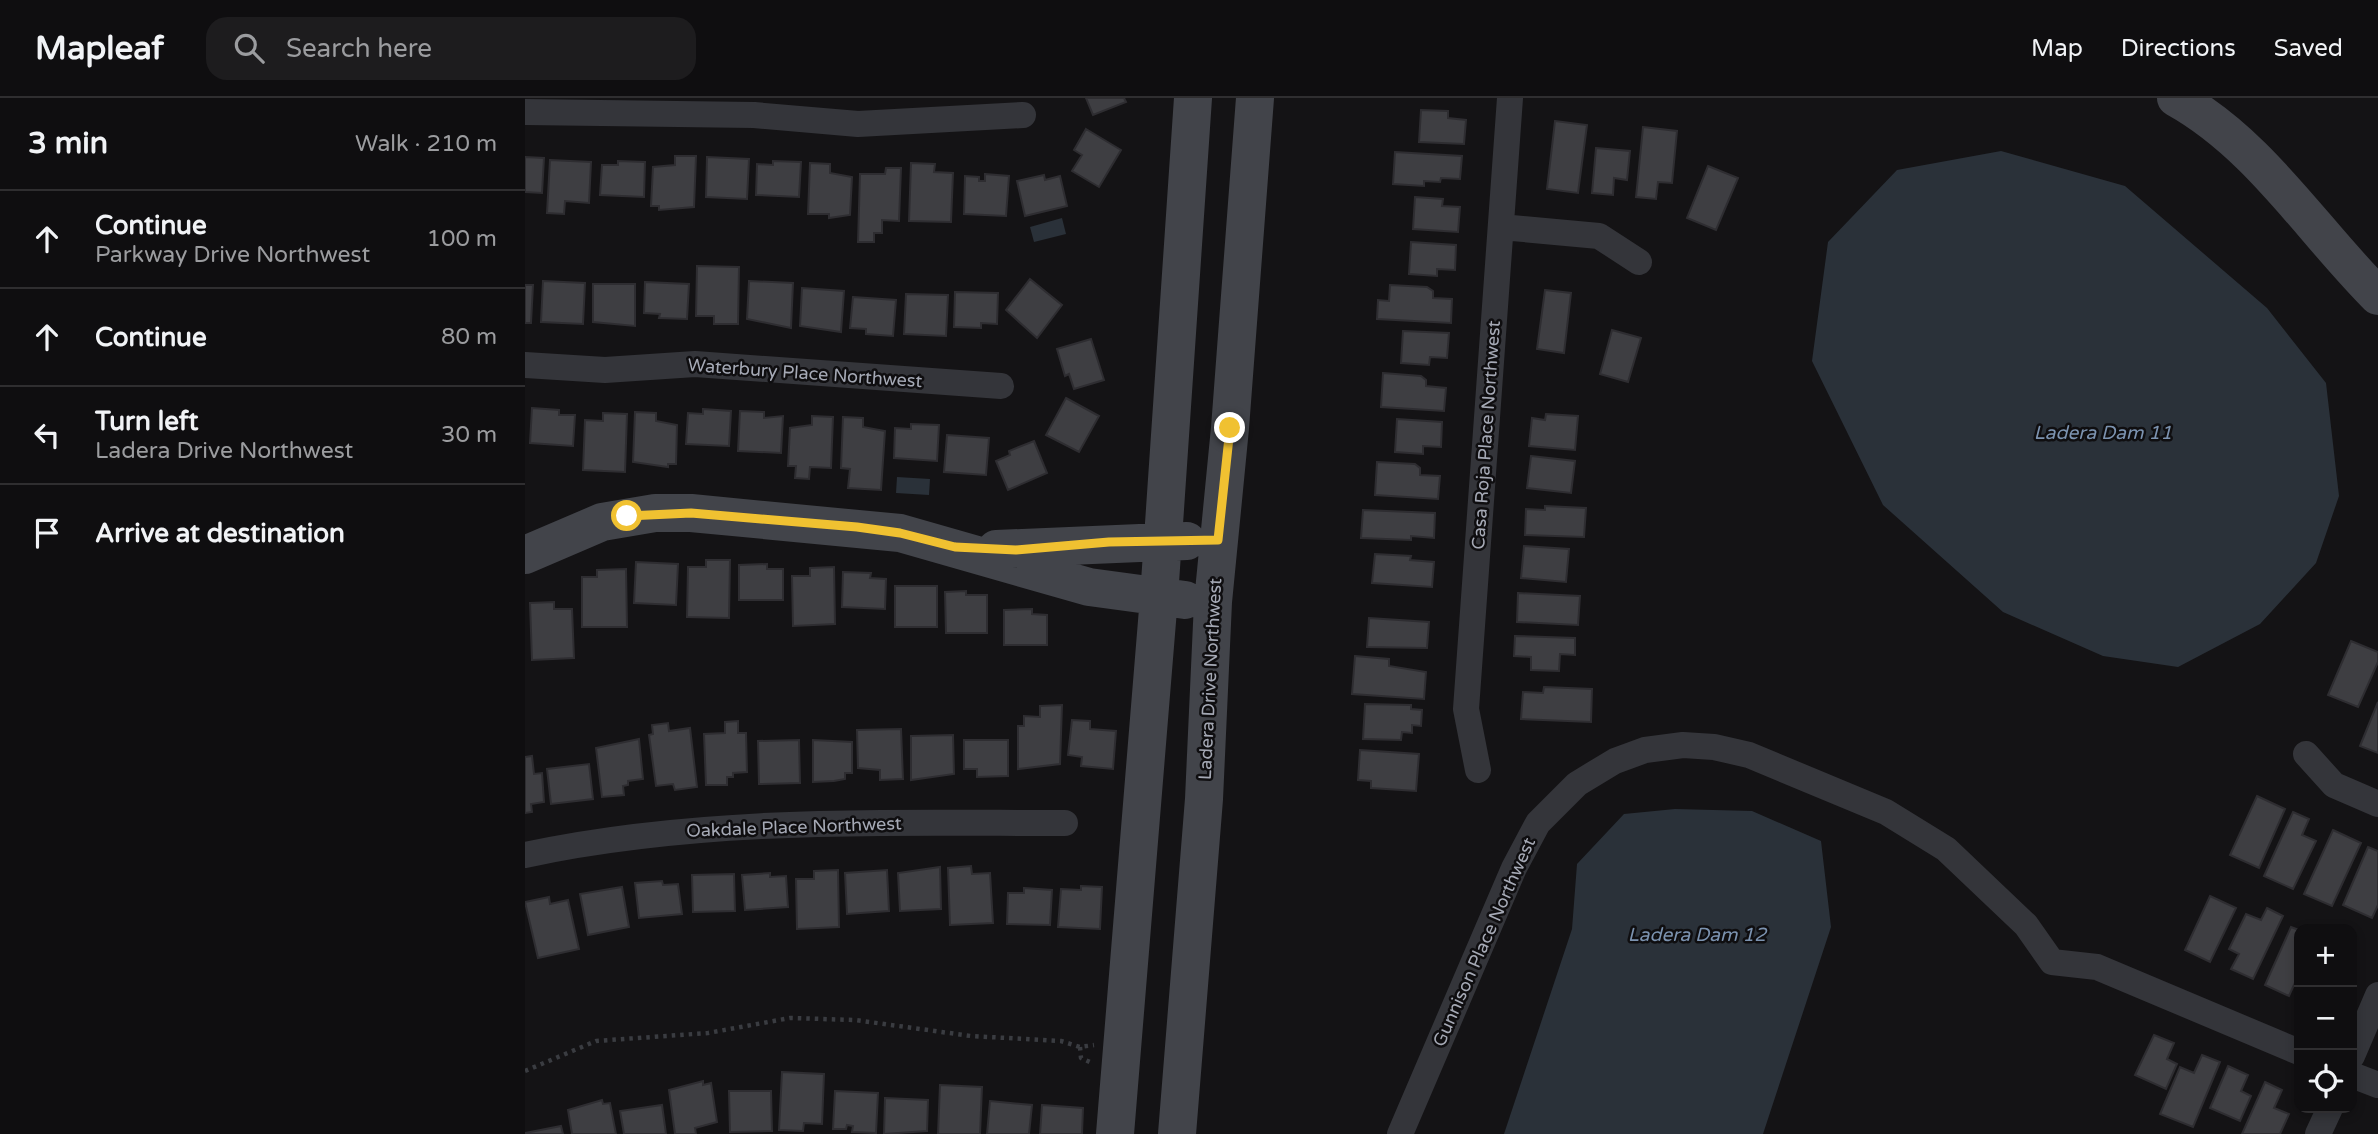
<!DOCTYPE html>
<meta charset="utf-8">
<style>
body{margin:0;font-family:"Varela Round",sans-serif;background:#1d1c1e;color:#f1f3f6}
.controls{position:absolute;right:21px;bottom:21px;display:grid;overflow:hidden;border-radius:14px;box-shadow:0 4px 10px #0003}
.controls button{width:63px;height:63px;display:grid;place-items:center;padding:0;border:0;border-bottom:2px solid #2f2e30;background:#0f0e10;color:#f1f3f6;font:35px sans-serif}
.stop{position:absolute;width:21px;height:21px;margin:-16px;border:5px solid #f0c131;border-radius:50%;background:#fff}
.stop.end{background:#f0c131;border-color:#fff;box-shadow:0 2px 7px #0008}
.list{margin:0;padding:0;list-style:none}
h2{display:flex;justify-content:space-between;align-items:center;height:91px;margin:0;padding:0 28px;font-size:30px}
h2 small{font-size:23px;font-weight:400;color:#9b9c9f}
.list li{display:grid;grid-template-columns:46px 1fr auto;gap:21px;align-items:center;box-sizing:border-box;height:98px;padding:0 28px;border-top:2px solid #2f2e30}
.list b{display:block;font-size:26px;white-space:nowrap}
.list p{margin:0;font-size:23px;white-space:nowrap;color:#9b9c9f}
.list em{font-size:23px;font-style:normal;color:#9b9c9f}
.icon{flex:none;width:38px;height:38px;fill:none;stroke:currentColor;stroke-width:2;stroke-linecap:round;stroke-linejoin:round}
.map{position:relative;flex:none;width:1853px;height:1036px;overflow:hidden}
header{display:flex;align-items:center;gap:42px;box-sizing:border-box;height:98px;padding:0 35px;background:#0f0e10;border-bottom:2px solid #2f2e30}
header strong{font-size:33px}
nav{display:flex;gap:38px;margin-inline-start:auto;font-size:24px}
.search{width:490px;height:63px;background:#1d1c1e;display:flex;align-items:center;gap:18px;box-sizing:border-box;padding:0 24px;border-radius:21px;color:#9b9c9f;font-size:26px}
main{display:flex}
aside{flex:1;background:#0f0e10}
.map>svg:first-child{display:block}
.water{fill:#2a3139}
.building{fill:#3e3e42;stroke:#2e2d31;stroke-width:2}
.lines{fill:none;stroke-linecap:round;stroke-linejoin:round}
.path{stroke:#3a3c41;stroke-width:4.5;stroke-dasharray:3.5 5;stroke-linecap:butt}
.street{stroke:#34353a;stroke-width:26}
.secondary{stroke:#42444a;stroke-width:38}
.route{stroke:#f0c131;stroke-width:9}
.labels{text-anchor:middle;stroke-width:5;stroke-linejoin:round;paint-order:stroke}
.street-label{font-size:18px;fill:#a5a9b5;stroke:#0f0e10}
.water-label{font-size:19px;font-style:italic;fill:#7c93b0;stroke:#0f0e10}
</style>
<header>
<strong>Mapleaf</strong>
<div class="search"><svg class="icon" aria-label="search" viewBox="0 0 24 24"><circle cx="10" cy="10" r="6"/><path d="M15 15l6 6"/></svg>Search here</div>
<nav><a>Map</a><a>Directions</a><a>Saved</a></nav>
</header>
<main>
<aside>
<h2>3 min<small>Walk · 210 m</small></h2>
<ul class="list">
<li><svg class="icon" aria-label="ahead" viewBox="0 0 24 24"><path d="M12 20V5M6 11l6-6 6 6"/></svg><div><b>Continue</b><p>Parkway Drive Northwest</p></div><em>100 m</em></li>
<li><svg class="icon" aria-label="ahead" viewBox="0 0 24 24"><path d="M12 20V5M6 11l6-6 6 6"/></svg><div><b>Continue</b></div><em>80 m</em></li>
<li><svg class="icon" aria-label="left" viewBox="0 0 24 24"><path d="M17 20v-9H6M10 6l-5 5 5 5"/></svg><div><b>Turn left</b><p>Ladera Drive Northwest</p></div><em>30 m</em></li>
<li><svg class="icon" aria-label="arrive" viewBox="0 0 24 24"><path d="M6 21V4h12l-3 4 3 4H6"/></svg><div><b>Arrive at destination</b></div></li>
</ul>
</aside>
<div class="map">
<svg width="1853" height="1036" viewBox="0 0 1853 1036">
<rect width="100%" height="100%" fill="#141315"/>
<path class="water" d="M1476,53L1600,88L1742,210L1801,285L1814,398L1791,465L1735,526L1653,569L1578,558L1478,514L1358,407L1287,263L1303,144L1372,72Z
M537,120L541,136L509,144L505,129Z
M372,379L405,381L404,397L371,395Z
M1150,711L1227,713L1296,743L1306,829L1238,1036H979L1047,831L1052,766L1099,716Z"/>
<path class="building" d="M561,0H599L601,4L568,17Z
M896,12L923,13V20L941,22L939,46L894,44Z
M1030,23L1062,27L1053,95L1022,91Z
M1118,29L1152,33L1147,85L1133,84L1131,101L1111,99Z
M561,31L596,52L574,89L547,73L557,57L549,52Z
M1071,50L1105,53L1102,82L1089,80L1088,97L1067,95Z
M870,54L937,58L935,81L916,80L915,84L899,83V88L868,86Z
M150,58H171L169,109L134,112V108H126L128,69L150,67Z
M0,59L19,60L17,95L0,94Z
M182,59L224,61L222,101L181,99Z
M25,62L66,64L64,105L40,103L39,116L22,115Z
M93,63L120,64L119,99L75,97L77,67H93Z
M248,63L276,64L274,99L231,97L232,66L248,67Z
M285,65L305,66V75L327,79L325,117L304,120V116H283Z
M386,65L410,66L409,74L428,75L426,124L384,123Z
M1183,68L1213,80L1191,132L1162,120Z
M361,70H376L374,123L357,122V135H349V144H333L335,76H360Z
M460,76L484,78L481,118L439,116L440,78L454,79V83H460Z
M519,77L520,82L535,78L542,108L500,118L492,83Z
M890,99L918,101L917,108L935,109L933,134L888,131Z
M886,144L931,147L930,172L912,171V178L884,176Z
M172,168L214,169L213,226H189V218H171Z
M505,181L537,207L512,240L481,212Z
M18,183L60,185L58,226L16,224Z
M224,183L268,185L266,230L222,221Z
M120,184L164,186L162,221L134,220L135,216L119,215Z
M68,186H110V228L68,224Z
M0,187H8L6,225H0Z
M865,187L902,189L908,193V200L927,201L926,225L852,221L853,202L864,203Z
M277,190L319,193L316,234L275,228Z
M1020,192L1046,195L1039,255L1012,251Z
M430,194L473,195L472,226L456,225V230L429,229Z
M381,196L423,197L421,238L379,236Z
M328,199L371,202L368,238L341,236V231L325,230Z
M1087,232L1116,240L1103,284L1075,276Z
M878,233L924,235L922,260L905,259L904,267L876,265Z
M566,241L579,282L549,291L544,276L540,278L532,251Z
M858,275L896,278L901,282V288L921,290L919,313L856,309Z
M541,300L574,318L554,354L521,337Z
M7,310L34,312V317H50L48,348L5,345Z
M178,311L206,313L204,348L161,346L163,315L178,316Z
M215,313L239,314V320L258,318L256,355L213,353Z
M110,314L131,315V323L152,327L151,366H143V369L108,364Z
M78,315L102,316L100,374L58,372L60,322L78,323Z
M1021,316L1053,318L1050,352L1004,348L1007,320L1020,322Z
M287,318L308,319L306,370L285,369L284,381L270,380L271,368H263L265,330L287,327Z
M318,319L338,320V329L360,333L356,392L323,390L325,371L316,370Z
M872,321L917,324L916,349L898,348V356L870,354Z
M386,326L414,327L412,363L369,360L370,330L386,331Z
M422,337L464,340L461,377L419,374Z
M509,343L522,375L483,392L471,363L485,357L484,353Z
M1006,358L1050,363L1046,395L1002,390Z
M852,364L890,366L895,370V377L915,378L913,401L850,397Z
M1020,408L1061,410L1059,439L1000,437L1001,411L1020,412Z
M838,412L910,415L909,440L886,438V442L836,440Z
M999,448L1044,451L1041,484L996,480Z
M850,456L886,458L885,462L909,464L907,489L847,485Z
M181,462H205L204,520L162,519L163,469H181Z
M111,464L153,466L151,507L109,505Z
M242,466V471H258V502H214V467Z
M309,469L310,526L268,528L267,478H285V470Z
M101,471L102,529H57V479H72V472Z
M318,474L346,475L345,480L361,481L360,511L317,509Z
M370,488H412V529H370Z
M441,493V497H462V535H421L420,494Z
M993,495L1055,498L1053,527L992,524Z
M29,504V511H47L49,560L7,562L5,505Z
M507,511V516L522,517V547H479V512Z
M844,520L904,524L902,550L842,549Z
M990,538L1050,540V557L1035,556L1034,573L1006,572V559L989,558Z
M1826,543L1853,554V564L1833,609L1803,597Z
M830,558L864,561V568L901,574L899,601L827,596Z
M1019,589L1067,591L1066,624L996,621L998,594L1018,595Z
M1853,604V655L1835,648Z
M840,606L886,607V611L897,612L896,628L887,627V635L877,634L876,642L838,641Z
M537,607L535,666L493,671V628H499V618L515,619V608Z
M547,622L565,623V631L591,633L588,671L556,668L557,659L543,657Z
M213,623V635H221L222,674L208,675V679H202V687H181L179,636L200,635V624Z
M143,625L144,633L165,630L172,689L150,692L148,686L131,688L124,637L128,636L127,627Z
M376,631L378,681L355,682V672L333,670L332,632Z
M428,637L429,676L386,682V638Z
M114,641L118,681L103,683V687L98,688L99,697L77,699L71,650Z
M274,642L275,685L234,686L233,643Z
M288,642L327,644V675H320V681L309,683L288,684Z
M439,642H483V678L452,679V671H439Z
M835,652L894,656L891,693L846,690V683L833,682Z
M7,658L9,676L17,675L19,704L6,706L7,714L0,715V659Z
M64,666L68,701L26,706L22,671Z
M1732,698L1760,711L1734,770L1705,757Z
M1768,714L1784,721L1777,737L1791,743L1768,791L1739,778Z
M1808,732L1836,745L1807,808L1779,796Z
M1843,749L1853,753V807L1847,820L1818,807Z
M446,768L447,776L465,775L468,825L425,827L423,770Z
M415,769L416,811L375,813L373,775Z
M313,772L314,829L272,831L271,781H289V773Z
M362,772L364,813L322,816L320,775Z
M245,775V779L261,778L263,809L220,812L217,777Z
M209,776L210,813L168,814L167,777Z
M137,783L138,787L153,786L157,816L114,820L110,785Z
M556,788L577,789L575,831L533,829L536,791L556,792Z
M97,789L104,829L63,837L55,796Z
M499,790L527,792L525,827L482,826L483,795H499Z
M1685,798L1711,810L1685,864L1660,852Z
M24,799L25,806L43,802L54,851L13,860L0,804Z
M1742,810L1758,818L1728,881L1706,871L1714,856L1704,851L1721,816L1736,822Z
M1766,829L1774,832V876L1764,898L1740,887Z
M1629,937L1649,945L1642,961L1652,966L1641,991L1610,977Z
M1677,957L1695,964L1668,1029L1635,1016L1655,969L1669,975Z
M1703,968L1723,977L1716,993L1726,998L1715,1023L1685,1010Z
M257,974L299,976L297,1026L279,1025L278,1033L254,1032Z
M178,983V987L186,985L192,1024L170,1030L171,1036H150L144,992Z
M1740,984L1757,992L1749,1010L1764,1016L1755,1036H1717Z
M415,987L457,989L455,1036H413Z
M204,993H246L247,1033L205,1034Z
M310,993L353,995L351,1035L327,1034L328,1028L322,1027L321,1031H308Z
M360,1000L403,1002L402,1033L359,1036Z
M77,1002L78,1006L85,1005L91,1036H47L43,1012Z
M465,1003L507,1007L504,1036H462Z
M137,1007L141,1036H99L95,1013Z
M517,1007L558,1010L557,1036H515Z
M36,1028L38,1036H0V1035Z"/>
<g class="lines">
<path class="path" d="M555,949L556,960L567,965
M0,973L71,943L183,935L265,920L330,922L446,938L536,943L555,949L569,947"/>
<path class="street" d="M0,14L229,17L333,26L498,17
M976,129L1074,138L1114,164
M0,267L80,272L170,266L476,288
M1781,656L1809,687L1853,706
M953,672L941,611L985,0
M0,757C178,719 359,725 540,725
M1827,958L1853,897
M1827,977L1853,987
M875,1036L989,770L1013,725L1052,686L1090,663L1120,652L1158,647L1189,649L1224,657L1361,714L1421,751L1501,827L1527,864L1572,869L1774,954
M1793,1036L1805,1010"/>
<path class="secondary" d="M1651,0C1734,46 1787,132 1853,198
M471,451L662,443
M0,457L77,424L130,415H166L375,435L564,489L660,502
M590,1036L634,499L668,0
M652,1036L679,701L688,504L705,330L730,0"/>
</g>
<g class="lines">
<path class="route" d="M102,418L166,415L332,429L375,435L430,449L491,452L584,444L693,442L705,330"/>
</g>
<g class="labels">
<g class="street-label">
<text transform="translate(280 275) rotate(4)" y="6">Waterbury Place Northwest</text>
<text transform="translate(961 337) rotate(-86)" y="6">Casa Roja Place Northwest</text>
<text transform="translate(685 581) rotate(-87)" y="6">Ladera Drive Northwest</text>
<text transform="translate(269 729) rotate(-2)" y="6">Oakdale Place Northwest</text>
<text transform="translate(959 844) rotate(-66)" y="6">Gunnison Place Northwest</text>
</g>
<g class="water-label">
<text x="1578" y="341">Ladera Dam 11</text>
<text x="1172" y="843">Ladera Dam 12</text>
</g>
</g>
</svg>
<div class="controls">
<button>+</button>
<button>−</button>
<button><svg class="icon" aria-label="locate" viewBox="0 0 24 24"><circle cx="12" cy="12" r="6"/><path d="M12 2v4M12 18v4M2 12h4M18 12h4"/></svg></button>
</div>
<div class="stop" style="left:102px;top:418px"></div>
<div class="stop end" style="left:705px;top:330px"></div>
</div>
</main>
